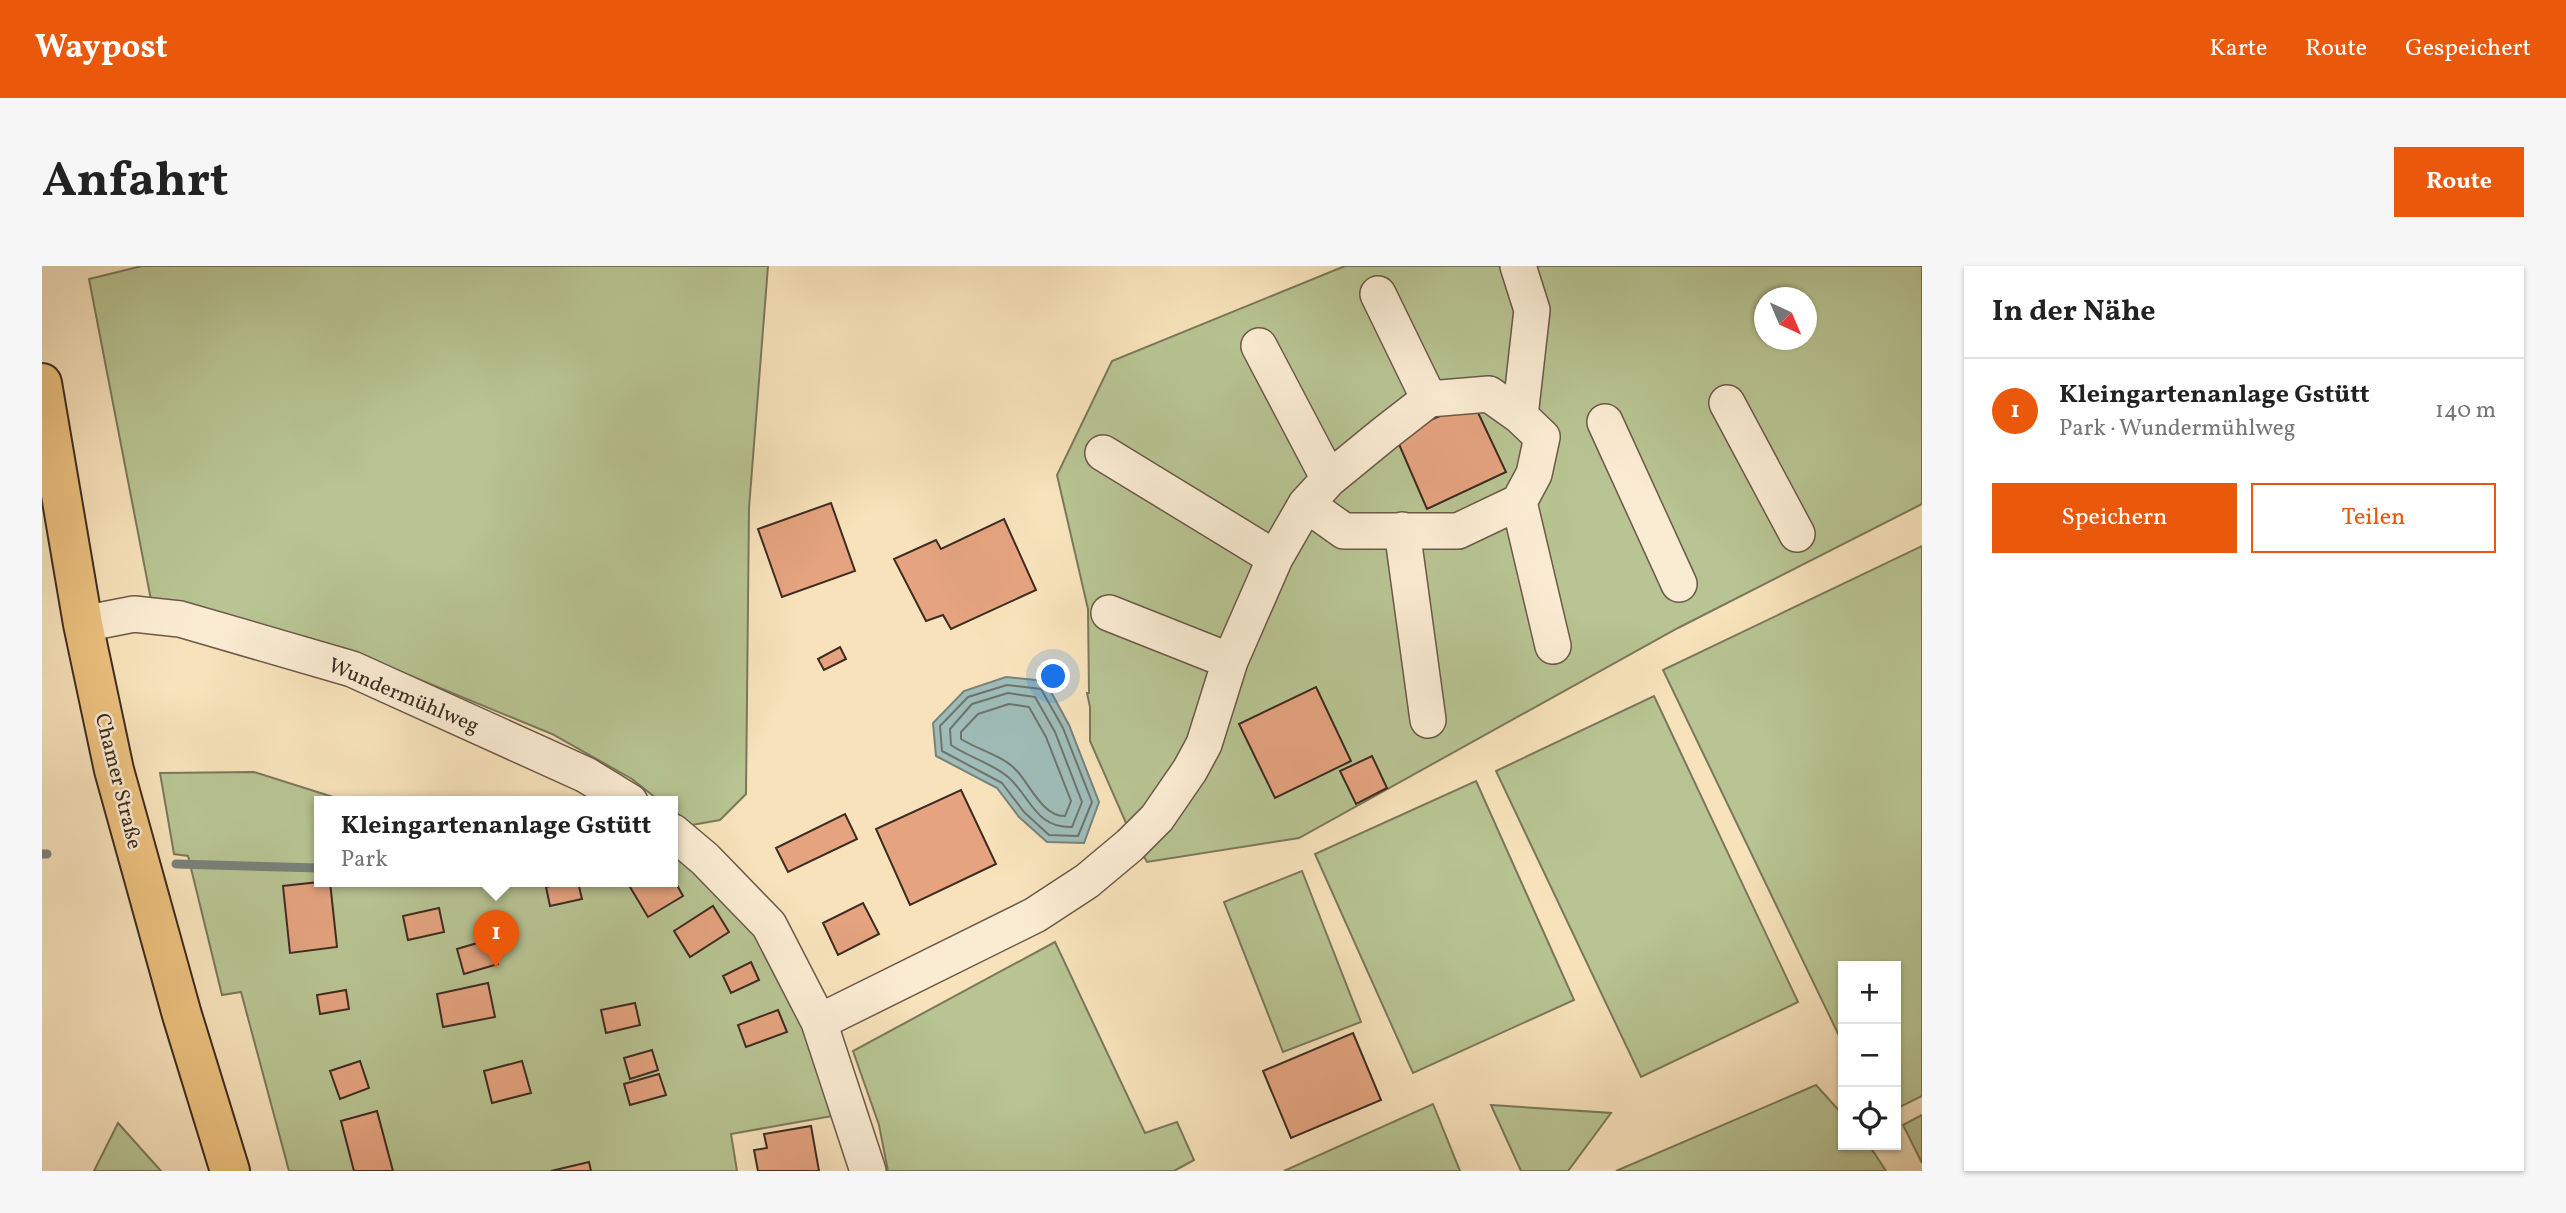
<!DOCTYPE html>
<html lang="de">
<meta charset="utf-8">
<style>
body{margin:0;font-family:Vollkorn,serif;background:#f6f6f6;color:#222}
.controls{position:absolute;right:21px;bottom:21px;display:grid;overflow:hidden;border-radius:0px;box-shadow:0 2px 5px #0004}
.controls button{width:63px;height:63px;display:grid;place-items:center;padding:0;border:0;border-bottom:2px solid #e0e0e0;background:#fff;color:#222;font:35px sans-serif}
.compass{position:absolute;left:1712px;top:21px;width:63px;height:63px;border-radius:50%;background:#fff;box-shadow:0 2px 5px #0004;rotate:136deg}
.you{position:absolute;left:1012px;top:411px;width:24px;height:24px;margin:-18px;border:5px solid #fff;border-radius:50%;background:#1a73e8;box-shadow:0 0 0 10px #1a73e833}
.badge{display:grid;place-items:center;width:46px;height:46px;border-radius:50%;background:#ea580c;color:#fff;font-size:23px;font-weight:700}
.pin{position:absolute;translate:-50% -58px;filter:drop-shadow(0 2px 4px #0008)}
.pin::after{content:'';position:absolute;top:37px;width:24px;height:21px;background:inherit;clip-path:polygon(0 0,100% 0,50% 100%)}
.popup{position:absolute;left:272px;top:530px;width:364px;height:91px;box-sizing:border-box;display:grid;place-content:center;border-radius:0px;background:#fff;filter:drop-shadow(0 2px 5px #0005);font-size:23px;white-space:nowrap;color:#767676}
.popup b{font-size:26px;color:#222}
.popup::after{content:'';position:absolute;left:50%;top:100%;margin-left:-14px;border:14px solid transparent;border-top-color:#fff}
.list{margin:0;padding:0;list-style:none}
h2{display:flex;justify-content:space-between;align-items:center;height:91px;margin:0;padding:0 28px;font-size:30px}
h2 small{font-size:23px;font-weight:400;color:#767676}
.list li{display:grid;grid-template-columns:46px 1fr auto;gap:21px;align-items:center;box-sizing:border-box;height:105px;padding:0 28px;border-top:2px solid #e0e0e0}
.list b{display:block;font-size:26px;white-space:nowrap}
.list p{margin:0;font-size:23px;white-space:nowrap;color:#767676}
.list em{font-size:23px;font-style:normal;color:#767676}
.actions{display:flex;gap:14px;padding:21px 28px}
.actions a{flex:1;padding:16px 0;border:2px solid #ea580c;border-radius:0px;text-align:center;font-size:24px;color:#ea580c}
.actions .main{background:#ea580c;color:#fff}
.icon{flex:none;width:38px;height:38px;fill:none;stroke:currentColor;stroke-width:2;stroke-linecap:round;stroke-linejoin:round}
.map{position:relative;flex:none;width:1880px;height:905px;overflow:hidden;border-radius:0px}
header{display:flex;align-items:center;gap:42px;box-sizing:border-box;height:98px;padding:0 35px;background:#ea580c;color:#fff}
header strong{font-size:33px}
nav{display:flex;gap:38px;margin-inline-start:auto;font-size:24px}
.intro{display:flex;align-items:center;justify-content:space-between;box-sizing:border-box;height:168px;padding:0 42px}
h1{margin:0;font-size:49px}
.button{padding:18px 32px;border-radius:0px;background:#ea580c;color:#fff;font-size:24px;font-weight:700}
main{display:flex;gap:42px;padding:0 42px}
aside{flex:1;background:#fff;border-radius:0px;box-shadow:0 2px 5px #0004}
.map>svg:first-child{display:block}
.green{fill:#b8c493;stroke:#7b785a;stroke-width:2;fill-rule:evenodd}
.water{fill:#9fbcb7;stroke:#78827b;stroke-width:2}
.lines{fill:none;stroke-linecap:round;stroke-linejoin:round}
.shore{stroke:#6e746c;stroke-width:2}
.stream{stroke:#78827b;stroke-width:9}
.building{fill:#e5a380;stroke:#3e2b21;stroke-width:2}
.minor-casing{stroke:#6c5948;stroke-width:38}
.major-casing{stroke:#3e2b21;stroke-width:42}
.minor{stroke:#faecd3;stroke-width:35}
.major{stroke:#ecc17e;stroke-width:38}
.labels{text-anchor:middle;stroke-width:5;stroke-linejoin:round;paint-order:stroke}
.street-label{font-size:21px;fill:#3e2b21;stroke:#faecd3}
</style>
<header>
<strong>Waypost</strong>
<nav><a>Karte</a><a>Route</a><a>Gespeichert</a></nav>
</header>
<div class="intro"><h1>Anfahrt</h1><a class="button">Route</a></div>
<main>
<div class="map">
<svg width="1880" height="905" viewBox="0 0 1880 905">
<rect width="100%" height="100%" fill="#f7e2bb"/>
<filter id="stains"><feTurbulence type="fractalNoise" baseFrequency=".00286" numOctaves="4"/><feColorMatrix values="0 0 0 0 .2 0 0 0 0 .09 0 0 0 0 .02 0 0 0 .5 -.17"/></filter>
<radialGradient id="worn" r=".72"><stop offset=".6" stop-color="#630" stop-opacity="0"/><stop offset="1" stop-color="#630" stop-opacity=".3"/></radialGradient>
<path class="green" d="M100,0H726L707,242L704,528L678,554L650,559L631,544V536H619L590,513L510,468L318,389L109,334L47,13Z
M1303,0H1880V238L1636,362L1257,572L1105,596L1088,566L1048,475V441L1045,427H1047L1046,343L1015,209L1070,95ZM1722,32H1764V74H1722Z
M1880,280V830L1854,843V700H1801V778L1621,404Z
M1612,430L1756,736L1599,811L1454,505Z
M212,506L307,536H277V616H631V578L721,678L761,751L796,849L689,868L695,905H247L199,726L180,729L146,590L132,588L118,507Z
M1434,515L1532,734L1371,807L1273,588Z
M1260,605L1319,756L1241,786L1182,636Z
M1013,676L1103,867L1135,856L1152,894L1132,905H846L837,859L811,785Z
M1774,819L1801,849V879H1827L1844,905H1574Z
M1391,838L1418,905H1242Z
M1449,839L1569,847L1526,905H1479Z
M1880,849V897L1861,859Z
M76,857L119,905H52Z"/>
<path class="water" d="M964,411L1003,415L1027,459L1057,536L1042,577L1005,576L977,551L955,522L894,490L891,457L922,425Z"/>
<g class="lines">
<path class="shore" d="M965,419L999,423L1021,462L1050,536L1036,570L1007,569L982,546L960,517L900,485L898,460L926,431Z
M966,427L993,431L1013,466L1040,536L1030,561C993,562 989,531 966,511C950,497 926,491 909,479L908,463L930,438Z
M967,438L987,441L1004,471L1029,535L1023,550C1002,551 988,520 976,506C963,490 936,484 919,473V466L936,448Z"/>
<path class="stream" d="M0,588H5
M134,598L277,602"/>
</g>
<path class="building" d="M1431,136L1464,206L1385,243L1353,169Z
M789,237L813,305L740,331L716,263Z
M962,253L994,324L909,363L901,349L884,355L852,293L894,274L899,283Z
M798,381L804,393L782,404L776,393Z
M1274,421L1309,495L1233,532L1197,458Z
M1330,490L1345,522L1314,538L1298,505Z
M919,524L954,598L868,639L834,563Z
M803,548L815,573L746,606L734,582Z
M631,612L641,630L606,651L588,621L595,616H631Z
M277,616H288L295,681L248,687L241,620Z
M523,616H536L540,633L508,640L504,621Z
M821,637L837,668L796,689L781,657Z
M671,640L687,666L648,691L632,665Z
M397,642L402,666L366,674L361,650Z
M449,673L456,698L422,708L415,683Z
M709,696L717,714L689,727L681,710Z
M446,717L453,751L401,761L395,728Z
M304,724L307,743L278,748L275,729Z
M593,737L598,759L564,767L559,744Z
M736,744L745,766L704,781L696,759Z
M1311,767L1339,834L1249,872L1221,805Z
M610,784L616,804L588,813L582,792Z
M318,795L327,822L298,833L288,805Z
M480,795L489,827L450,837L442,805Z
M617,808L624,829L588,839L582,818Z
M335,845L351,905H312L299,855Z
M769,860L777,905H716L712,884L725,882L722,868Z
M547,896L549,905H509Z"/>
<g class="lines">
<defs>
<path id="minor" d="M1476,0L1490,44L1478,150
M1336,28L1387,133
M1217,80L1287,213
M1685,137L1755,268
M1563,156L1637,318
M1061,187L1233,292
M1477,236L1511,380
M1360,264L1386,454
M1067,347L1188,395
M41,358L92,348L138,353L310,403L544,509L588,536
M631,566L663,593L727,659L777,756L826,905
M777,756L993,649L1045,615L1088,579L1115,552L1148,504L1162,478L1188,395L1233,292L1264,238L1287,213L1342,168L1387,133L1447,128L1478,150L1500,171L1492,208L1477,236L1416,265H1302L1264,238"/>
<path id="major" d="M0,117L41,358L72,504L140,749L188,905"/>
</defs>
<use href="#minor" class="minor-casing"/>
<use href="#major" class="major-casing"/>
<use href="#minor" class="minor"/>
<use href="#major" class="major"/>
</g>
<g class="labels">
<g class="street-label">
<text transform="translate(362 429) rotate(23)" y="7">Wundermühlweg</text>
<text transform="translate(77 515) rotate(76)" y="7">Chamer Straße</text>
</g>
</g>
<rect width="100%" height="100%" filter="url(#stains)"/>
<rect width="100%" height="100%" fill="url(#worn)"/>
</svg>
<div class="controls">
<button>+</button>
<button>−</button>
<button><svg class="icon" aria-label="locate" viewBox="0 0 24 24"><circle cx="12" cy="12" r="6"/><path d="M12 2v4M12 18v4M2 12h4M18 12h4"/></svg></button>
</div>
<svg class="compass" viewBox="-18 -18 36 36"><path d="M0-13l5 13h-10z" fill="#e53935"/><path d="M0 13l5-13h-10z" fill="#767676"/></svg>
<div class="you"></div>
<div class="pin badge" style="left:454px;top:702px">1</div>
<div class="popup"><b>Kleingartenanlage Gstütt</b>Park</div>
</div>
<aside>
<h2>In der Nähe<small></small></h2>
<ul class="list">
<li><span class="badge">1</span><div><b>Kleingartenanlage Gstütt</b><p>Park · Wundermühlweg</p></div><em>140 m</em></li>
</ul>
<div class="actions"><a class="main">Speichern</a><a>Teilen</a></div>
</aside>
</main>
